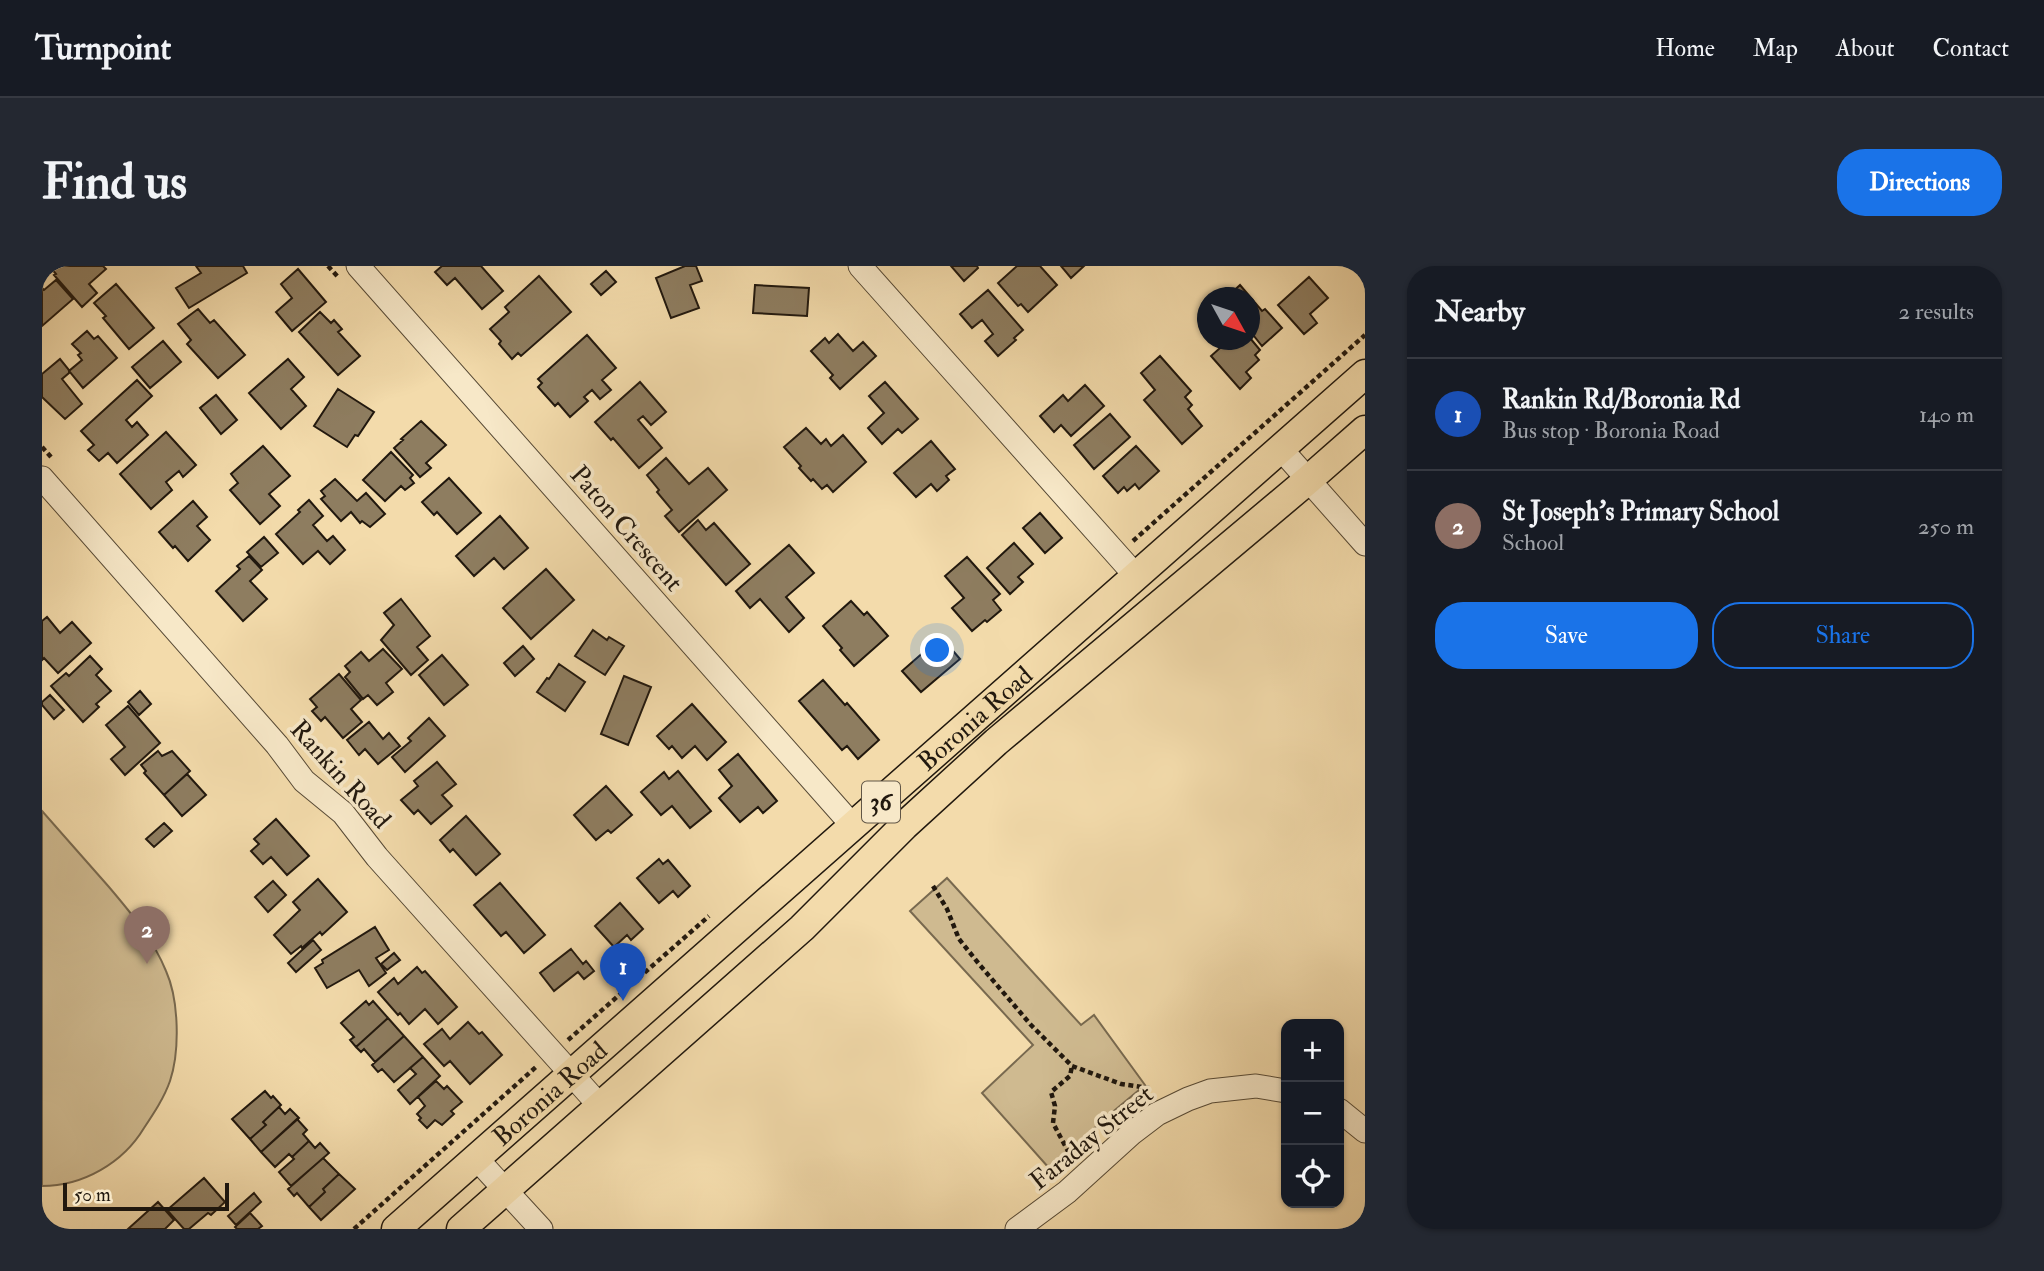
<!DOCTYPE html>
<meta charset="utf-8">
<style>
body{margin:0;font-family:"IM FELL Double Pica",serif;background:#242831;color:#f1f3f6}
.controls{position:absolute;right:21px;bottom:21px;display:grid;overflow:hidden;border-radius:14px;box-shadow:0 2px 5px #0004}
.controls button{width:63px;height:63px;display:grid;place-items:center;padding:0;border:0;border-bottom:2px solid #363941;background:#171b24;color:#f1f3f6;font:35px sans-serif}
.compass{position:absolute;left:1155px;top:21px;width:63px;height:63px;border-radius:50%;background:#171b24;box-shadow:0 2px 5px #0004;rotate:130deg}
.scale{position:absolute;left:21px;bottom:18px;width:166px;box-sizing:border-box;padding-left:7px;border:4px solid #21180e;border-top:0;font-size:19px;line-height:24px;white-space:nowrap;color:#21180e;-webkit-text-stroke:5px #f7e8c8;paint-order:stroke}
.you{position:absolute;left:896px;top:385px;width:24px;height:24px;margin:-18px;border:5px solid #fff;border-radius:50%;background:#1a73e8;box-shadow:0 0 0 10px #1a73e833}
.badge{display:grid;place-items:center;width:46px;height:46px;border-radius:50%;background:#1a73e8;color:#fff;font-size:23px;font-weight:700}
.pin{position:absolute;translate:-50% -58px;filter:drop-shadow(0 2px 4px #0008)}
.pin::after{content:'';position:absolute;top:37px;width:24px;height:21px;background:inherit;clip-path:polygon(0 0,100% 0,50% 100%)}
.list{margin:0;padding:0;list-style:none}
h2{display:flex;justify-content:space-between;align-items:center;height:91px;margin:0;padding:0 28px;font-size:30px}
h2 small{font-size:23px;font-weight:400;color:#9ea1a6}
.list li{display:grid;grid-template-columns:46px 1fr auto;gap:21px;align-items:center;box-sizing:border-box;height:112px;padding:0 28px;border-top:2px solid #363941}
.list b{display:block;font-size:26px;white-space:nowrap}
.list p{margin:0;font-size:23px;white-space:nowrap;color:#9ea1a6}
.list em{font-size:23px;font-style:normal;color:#9ea1a6}
.actions{display:flex;gap:14px;padding:21px 28px}
.actions a{flex:1;padding:16px 0;border:2px solid #1a73e8;border-radius:28px;text-align:center;font-size:24px;color:#1a73e8}
.actions .main{background:#1a73e8;color:#fff}
.icon{flex:none;width:38px;height:38px;fill:none;stroke:currentColor;stroke-width:2;stroke-linecap:round;stroke-linejoin:round}
.map{position:relative;flex:none;width:1323px;height:963px;overflow:hidden;border-radius:28px}
header{display:flex;align-items:center;gap:42px;box-sizing:border-box;height:98px;padding:0 35px;background:#171b24;border-bottom:2px solid #363941}
header strong{font-size:33px}
nav{display:flex;gap:38px;margin-inline-start:auto;font-size:24px}
.intro{display:flex;align-items:center;justify-content:space-between;box-sizing:border-box;height:168px;padding:0 42px}
h1{margin:0;font-size:49px}
.button{padding:18px 32px;border-radius:28px;background:#1a73e8;color:#fff;font-size:24px;font-weight:700}
main{display:flex;gap:42px;padding:0 42px}
aside{flex:1;background:#171b24;border-radius:28px;box-shadow:0 2px 5px #0004}
.map>svg:first-child{display:block}
.green{fill:#cfba90;stroke:#78694f;stroke-width:2}
.building{fill:#8e7d60;stroke:#21180e;stroke-width:2}
.lines{fill:none;stroke-linecap:round;stroke-linejoin:round}
.minor-casing{stroke:#564935;stroke-width:25}
.major-casing{stroke:#21180e;stroke-width:31}
.path{stroke:#21180e;stroke-width:4.5;stroke-dasharray:5 3.5;stroke-linecap:butt}
.minor{stroke:#f7e8c8;stroke-width:23}
.major{stroke:#f3dbab;stroke-width:28}
.labels{text-anchor:middle;stroke-width:7;stroke-linejoin:round;paint-order:stroke}
.shield{fill:#f7e8c8;stroke:#615646;stroke-width:2}
.shield-label{font-size:24px;font-weight:bold;fill:#21180e}
.street-label{font-size:26px;fill:#21180e;stroke:#f7e8c8}
</style>
<header>
<strong>Turnpoint</strong>
<nav><a>Home</a><a>Map</a><a>About</a><a>Contact</a></nav>
</header>
<div class="intro"><h1>Find us</h1><a class="button">Directions</a></div>
<main>
<div class="map">
<svg width="1323" height="963" viewBox="0 0 1323 963">
<rect width="100%" height="100%" fill="#f3dbab"/>
<filter id="stains"><feTurbulence type="fractalNoise" baseFrequency=".00286" numOctaves="4"/><feColorMatrix values="0 0 0 0 .2 0 0 0 0 .09 0 0 0 0 .02 0 0 0 .5 -.17"/></filter>
<radialGradient id="worn" r=".72"><stop offset=".6" stop-color="#630" stop-opacity="0"/><stop offset="1" stop-color="#630" stop-opacity=".3"/></radialGradient>
<path class="green" d="M0,545C22,570 45,596 67,621C89,647 111,673 124,705C137,734 138,785 128,815C122,832 112,847 102,862C81,897 41,920 0,920Z
M905,612L1039,759L1052,749L1103,819L1073,844L1007,902L940,827L991,779L868,645Z"/>
<path class="building" d="M11,0H61L64,3L47,18L55,27L40,41L12,9L14,8L9,2Z
M154,0H201L205,7L147,42L134,22L159,7Z
M400,0H439L461,25L440,43L413,12L405,19L393,6Z
M643,0H654L660,15L648,19L657,42L629,52L614,12Z
M909,0H935L936,2L922,15Z
M975,0H998L1015,19L986,46L979,38L976,40L956,17Z
M1019,0H1042L1029,12Z
M256,3L284,36L250,65L234,46L250,32L239,18Z
M564,5L574,16L559,29L549,18Z
M497,10L529,46L479,90L476,87L470,93L457,78L459,75L448,63L467,46L463,41Z
M1267,11L1286,32L1268,48L1275,57L1262,68L1236,39Z
M14,14L31,33L0,60V22L2,24Z
M74,18L112,62L87,83L61,52L64,50L52,37Z
M713,19L767,22L765,50L711,47Z
M1198,19L1220,45L1223,43L1240,62L1220,80L1208,65V32H1184Z
M946,24L981,64L972,72L974,74L956,90L943,75L951,68L940,54L930,62L918,48Z
M156,43L168,57L172,54L203,89L176,112L145,78L149,74L136,58Z
M278,46L289,57L292,54L300,63L296,66L318,90L296,109L257,66Z
M45,65L52,73L56,70L75,92L41,122L27,105L40,94L36,89L39,87L30,78Z
M796,68L811,85L821,76L834,90L798,123L788,112L791,109L769,85L783,72L787,77Z
M545,69L574,102L560,114L569,124L558,133L550,124L542,131L546,135L528,151L516,137L513,140L496,121L500,117L496,113Z
M1208,72L1218,84L1213,89L1217,94L1204,106L1209,112L1198,123L1169,90L1187,74Z
M121,75L139,96L108,122L90,101Z
M1118,90L1149,125L1143,131L1150,139L1146,143L1160,160L1140,178L1102,134L1113,124L1099,107Z
M18,93L27,104V107L20,113L40,138L23,153L0,131V108Z
M246,93L262,111L249,123L264,140L239,163L207,127Z
M95,114L110,130L84,154L90,161L95,156L106,169L75,197L66,187L57,195L46,184L52,179L39,165Z
M598,116L624,146L609,159L601,150L596,154L620,182L597,202L571,172L569,174L553,156Z
M843,116L876,153L860,167L856,163L840,178L826,162L842,147L827,130Z
M1043,119L1062,140L1029,170L1019,159L1012,166L998,150L1021,129L1026,135Z
M296,123L332,146L316,170L313,169L305,181L272,160Z
M174,129L195,154L179,168L158,142Z
M1068,148L1088,171L1052,203L1032,179Z
M379,155L404,179L384,197L389,202L378,211L352,182L361,174L359,173Z
M764,162L779,178L784,173L789,180L801,169L824,196L791,226L785,219L780,223L771,213L769,215L757,202L759,200L742,181Z
M124,166L154,199L141,211L137,205L124,216L130,224L109,243L78,208Z
M889,175L913,203L904,210L907,214L895,225L889,218L874,231L852,207Z
M221,180L248,210L227,228L238,240L218,258L188,224L196,217L189,208Z
M1094,180L1117,205L1097,223L1093,218L1085,225L1082,221L1076,227L1061,210Z
M349,186L371,209L368,212L372,217L363,224L359,220L343,235L321,214Z
M624,192L647,218L666,202L685,224L637,266L623,250L630,244L615,226L617,224L605,209Z
M407,212L439,247L415,268L395,246L392,249L380,236Z
M293,213L315,235L324,227L343,248L328,261L320,255L318,257L309,246L299,255L279,233L283,230L279,225Z
M267,234L281,250L271,259L285,275L291,270L303,284L288,298L276,285L261,298L234,268L258,246L256,244Z
M151,235L165,251L155,260L168,274L146,295L133,280L131,282L117,266Z
M998,247L1020,272L1003,287L981,262Z
M458,250L486,282L462,303L452,292L432,310L414,290Z
M656,254L664,264L672,257L708,298L684,319L640,269Z
M222,271L236,287L219,301L205,286Z
M972,277L991,298L976,311L981,316L968,328L945,302Z
M747,279L772,307L744,331L762,352L747,366L718,333L708,342L694,325Z
M207,290L220,304L208,315L225,333L201,355L174,325L198,303L195,300Z
M925,291L958,328L951,334L959,344L945,356L943,354L930,365L910,342L922,332L903,310Z
M504,303L532,334L489,373L461,342Z
M359,333L388,370L375,381L386,394L369,409L339,374L352,359L342,347Z
M809,335L822,349L825,346L846,370L812,400L798,384L800,382L781,360Z
M5,351L18,367L30,356L49,377L16,407L2,392L0,394V355Z
M551,364L565,374L567,371L582,380L563,409L533,390Z
M899,371L918,393L879,426L860,405Z
M481,380L492,393L473,410L462,397Z
M341,383L360,403L344,417L351,426L335,439L326,429L321,433L303,411L308,406L303,400L319,386L327,395Z
M400,389L426,419L402,439L377,409Z
M48,390L60,403L54,409L69,425L54,438L57,441L41,456L9,420L24,407L27,410Z
M517,398L543,416L523,445L495,426L505,412L507,413Z
M297,408L319,434L309,443L320,456L301,472L283,451L279,455L270,445L275,441L268,433Z
M582,410L609,421L586,479L559,468Z
M781,414L803,439L805,437L837,474L816,493L805,480L800,484L757,435Z
M98,425L109,438L97,449L86,436Z
M8,429L22,444L12,453L0,439V436Z
M650,438L684,476L665,494L653,480L640,492L630,480L627,483L615,470Z
M86,440L118,477L83,509L69,493L83,481L64,459Z
M387,452L403,470L363,506L350,491L369,475L366,472Z
M327,456L341,473L347,467L358,480L336,498L323,483L317,489L305,474Z
M116,485L120,490L130,485L148,505L122,529L102,507L104,505L99,499Z
M696,488L735,535L721,547L716,541L698,556L677,532L690,520L677,504Z
M395,496L414,518L400,529L410,540L389,558L376,544L372,548L359,534L376,520L372,515Z
M636,505L669,545L648,562L630,540L619,549L599,526L622,506L627,513Z
M145,508L164,529L140,550L122,529Z
M564,520L590,549L569,567L566,564L554,574L532,549Z
M424,550L458,588L434,609L411,583L408,586L398,574Z
M234,553L267,590L245,609L229,591L221,598L209,585L217,578L212,573Z
M122,557L130,565L112,581L104,573Z
M617,593L621,598L626,594L648,620L636,631L631,625L617,637L595,612Z
M276,613L305,646L280,669L278,666L260,682L259,680L249,688L232,669L258,644L251,636Z
M231,615L244,629L226,646L213,631Z
M458,617L503,669L482,687L464,666L459,670L432,639Z
M578,637L601,663L589,674L585,669L572,681L553,660Z
M333,661L347,684L334,692L344,707L327,720L317,704L285,722L273,702L281,697L280,694Z
M271,674L279,684L254,706L246,697Z
M529,683L541,698L544,695L552,705L542,713L536,706L512,725L498,707Z
M352,687L358,694L345,704L339,698Z
M375,701L380,707L383,705L415,741L396,758L383,743L367,758L358,747L356,749L336,726L352,712L356,718Z
M324,735L327,739L331,735L346,752L314,781L308,774L312,771L299,757Z
M346,752L362,770L333,796L322,783L319,786L314,781Z
M426,756L437,768L440,766L460,789L428,818L408,795L402,800L382,778L400,763L408,773Z
M362,770L381,791L352,816L340,803L336,806L330,799Z
M381,791L398,810L368,838L356,824L374,808L368,802Z
M394,815L402,823L405,820L420,836L409,845L412,848L400,859L393,854L385,862L377,854L379,852L375,848L383,840L376,831Z
M223,825L229,832L231,830L239,839L221,856L224,859L208,873L190,853Z
M237,841L243,848L248,843L257,852L219,886L208,873L224,859L221,856Z
M255,853L265,864L261,868L267,875L250,891L247,888L233,901L219,886Z
M267,875L273,882L278,877L287,887L249,920L237,906L252,893L250,891Z
M281,892L297,908L281,923L283,926L267,941L255,927L252,930L246,923Z
M297,908L313,923L279,954L267,941L283,926L281,923Z
M162,912L183,936L169,949L166,947L147,963H142L125,944Z
M212,927L219,936L194,959L186,950Z
M116,936L132,954L123,963H86Z
M208,947L220,960L216,963H195L193,961Z"/>
<g class="lines">
<defs>
<path id="minor" d="M316,0L811,560
M818,0L1094,310
M1239,183L1323,278
M0,212L235,479L262,515L301,547L335,591L558,840
M1297,844L1323,865
M434,892L499,963
M975,963L1025,926L1090,867L1115,848L1146,833L1168,825L1214,820L1244,825"/>
<g id="major">
<path id="s1" d="M354,963L1323,108"/>
<path d="M419,963L760,662L862,560L954,476L1266,214L1323,164"/>
</g>
</defs>
<use href="#minor" class="minor-casing"/>
<use href="#major" class="major-casing"/>
<path class="path" d="M286,0L297,12
M1311,0L1323,13
M0,181L9,191
M1091,275L1323,69
M891,620L905,643L917,673L937,698L989,759L1030,800L1079,818L1107,822
M526,774L667,650
M1027,887L1011,857L1013,840L1009,826L1028,810L1030,800
M312,963L494,801"/>
<use href="#minor" class="minor"/>
<use href="#major" class="major"/>
</g>
<g class="labels">
<rect class="shield" x="820" y="515.5" width="38" height="41" rx="5"/>
<g class="shield-label">
<text x="839" y="544">36</text>
</g>
<g class="street-label">
<text transform="translate(585 262) rotate(49)" y="9">Paton Crescent</text>
<text dy="9" stroke="none"><textPath href="#s1" startOffset="772">Boronia Road</textPath></text>
<text transform="translate(299 508) rotate(48)" y="9">Rankin Road</text>
<text dy="9" stroke="none"><textPath href="#s1" startOffset="205">Boronia Road</textPath></text>
<text transform="translate(1049 871) rotate(-39)" y="9">Faraday Street</text>
</g>
</g>
<rect width="100%" height="100%" filter="url(#stains)"/>
<rect width="100%" height="100%" fill="url(#worn)"/>
</svg>
<div class="controls">
<button>+</button>
<button>−</button>
<button><svg class="icon" aria-label="locate" viewBox="0 0 24 24"><circle cx="12" cy="12" r="6"/><path d="M12 2v4M12 18v4M2 12h4M18 12h4"/></svg></button>
</div>
<svg class="compass" viewBox="-18 -18 36 36"><path d="M0-13l5 13h-10z" fill="#e53935"/><path d="M0 13l5-13h-10z" fill="#9ea1a6"/></svg>
<div class="scale">50 m</div>
<div class="you"></div>
<div class="pin badge" style="left:581px;top:735px;background:#1a4fb4">1</div>
<div class="pin badge" style="left:105px;top:698px;background:#8d6e63">2</div>
</div>
<aside>
<h2>Nearby<small>2 results</small></h2>
<ul class="list">
<li><span class="badge" style="background:#1a4fb4">1</span><div><b>Rankin Rd/Boronia Rd</b><p>Bus stop · Boronia Road</p></div><em>140 m</em></li>
<li><span class="badge" style="background:#8d6e63">2</span><div><b>St Joseph's Primary School</b><p>School</p></div><em>250 m</em></li>
</ul>
<div class="actions"><a class="main">Save</a><a>Share</a></div>
</aside>
</main>
